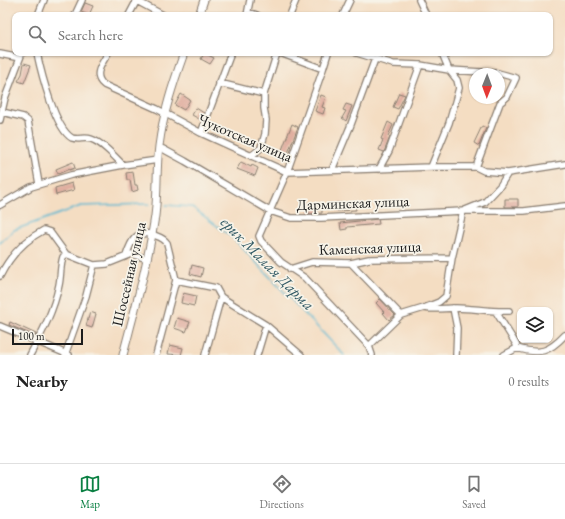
<!DOCTYPE html>
<meta charset="utf-8">
<style>
body{margin:0;font-family:"EB Garamond",serif;background:#f6f6f6;color:#222}
.controls{position:absolute;right:12px;bottom:12px;display:grid;overflow:hidden;border-radius:8px;box-shadow:0 1px 3px #0004}
.controls button{width:36px;height:36px;display:grid;place-items:center;padding:0;border:0;border-bottom:1px solid #e0e0e0;background:#fff;color:#222;font:20px sans-serif}
.compass{position:absolute;left:469px;top:68px;width:36px;height:36px;border-radius:50%;background:#fff;box-shadow:0 1px 3px #0004;rotate:181deg}
.scale{position:absolute;left:12px;bottom:10px;width:71px;box-sizing:border-box;padding-left:4px;border:2px solid #1c1c1c;border-top:0;font-size:11px;line-height:14px;white-space:nowrap;color:#1c1c1c;-webkit-text-stroke:3px #f7f3e8;paint-order:stroke}
.list{margin:0;padding:0;list-style:none}
h2{display:flex;justify-content:space-between;align-items:center;height:52px;margin:0;padding:0 16px;font-size:17px}
h2 small{font-size:13px;font-weight:400;color:#767676}
.icon{flex:none;width:22px;height:22px;fill:none;stroke:currentColor;stroke-width:2;stroke-linecap:round;stroke-linejoin:round}
.map{position:relative;flex:none;width:565px;height:355px;overflow:hidden}
.search{position:absolute;background:#fff;box-shadow:0 1px 3px #0004;left:12px;right:12px;top:12px;height:44px;display:flex;align-items:center;gap:10px;box-sizing:border-box;padding:0 14px;border-radius:8px;color:#767676;font-size:15px}
.sheet{height:108px;background:#fff}
nav{display:flex;justify-content:space-around;align-items:center;box-sizing:border-box;height:56px;border-top:1px solid #e0e0e0;background:#fff;font-size:11px;color:#767676}
nav a{display:grid;justify-items:center;gap:2px}
nav .on{color:#0b8043}
.map>svg:first-child{display:block}
.lines{fill:none;stroke-linecap:round;stroke-linejoin:round}
.stream{stroke:#54b7d2;stroke-width:1.5}
.building{fill:#e0afa0}
.minor-casing{stroke:#887c6f;stroke-width:8}
.major-casing{stroke:#887c6f;stroke-width:9}
.minor{stroke:#fff;stroke-width:5.5}
.major{stroke:#fff;stroke-width:7}
.labels{text-anchor:middle;stroke-width:3.5;stroke-linejoin:round;paint-order:stroke}
.street-label{font-size:15px;fill:#1c1c1c;stroke:#f7f3e8}
.water-label{font-size:16px;font-style:italic;fill:#325a65;stroke:#f7f3e8}
</style>
<div class="map">
<svg width="565" height="355" viewBox="0 0 565 355">
<rect width="100%" height="100%" fill="#f7f3e8"/>
<filter id="ink" filterUnits="userSpaceOnUse"><feTurbulence type="fractalNoise" baseFrequency=".025" numOctaves="2"/><feDisplacementMap in="SourceGraphic" scale="8" xChannelSelector="R" yChannelSelector="G"/><feConvolveMatrix kernelMatrix="1 2 1 2 8 2 1 2 1" color-interpolation-filters="sRGB"/></filter>
<filter id="wash" filterUnits="userSpaceOnUse"><feTurbulence type="fractalNoise" baseFrequency=".012" numOctaves="4" result="noise"/><feDisplacementMap in="SourceGraphic" scale="16" xChannelSelector="R" yChannelSelector="G"/><feGaussianBlur stdDeviation="0.9" result="paint"/><feColorMatrix in="noise" values="0 0 0 0 0 0 0 0 0 0 0 0 0 0 0 0 0 1.4 0 .05"/><feComposite in="paint" operator="in"/></filter>
<g filter="url(#wash)">
<rect width="100%" height="100%" fill="#f4ddc2"/>
<g class="lines">
<path class="stream" d="M166,205L192,207L233,238L344,355
M0,243L14,230L81,206L149,204"/>
</g>
<g id="blocks">
<path class="building" d="M85,3L93,6L89,15L81,12Z
M204,53L214,58L210,64L201,59Z
M24,63L31,65L24,83L18,81L22,74Z
M399,93L405,95L398,109L393,107Z
M181,94L190,100L184,110L175,105Z
M321,95L326,97L322,107L325,108L323,114L315,111Z
M346,104L352,106L346,121L342,118L346,111L343,110Z
M196,108L204,113L201,120L192,115Z
M388,122L393,125L388,136L390,137L384,152L379,150L383,140L381,139Z
M292,124L298,127L286,158L280,155Z
M482,126L486,128L479,146L474,143Z
M73,162L75,168L69,170V169L58,174L56,169Z
M241,162L251,167L252,165L258,168L255,176L237,169Z
M133,172L135,185H137L138,190L132,192L130,180H127L126,173Z
M72,183L74,190L56,195L55,188Z
M505,199H518V207H505Z
M336,203H342V206L355,205L356,210L337,211Z
M309,206H322V213L309,214Z
M378,219L379,224L347,227V229L341,230L340,223Z
M192,265L203,268L201,277L190,274Z
M183,293L196,296L194,306L181,303Z
M380,299L395,315L389,320L383,313L384,312L376,303Z
M90,312L96,314L92,328L86,326Z
M177,318L190,322L186,332L174,328Z
M10,322L36,334L35,336L9,325Z
M170,345L183,348L181,355L168,354Z"/>
</g>
</g>
<g filter="url(#ink)">
<use href="#blocks" fill-opacity="0" stroke="#887c6f" stroke-width="1"/>
<g class="lines">
<defs>
<path id="minor" d="M419,0L426,15
M137,1L163,15
M248,12L257,15
M38,15L44,0
M75,15L82,0
M129,15L137,0
M247,15L250,0
M290,15L296,0
M343,15L350,0
M37,53C41,72 55,129 72,138C78,140 85,137 91,139C103,143 114,156 123,165
M108,53C102,64 92,75 104,85L157,109L201,133L287,172L431,167H476
M280,53L323,69
M328,53L323,69L287,172L259,236L261,241L281,262L305,278L369,346L372,355
M357,53L393,64L420,65L449,70L498,73L516,78L507,97L500,103L476,167L484,171L508,173L500,186L485,202L463,211L452,258L446,296L439,302L424,308L401,315L369,346
M0,54L20,58
M219,83L264,94
M2,112L23,117L28,121L39,184
M0,120L5,98L22,53
M201,133L231,53
M159,148L163,149L185,161L270,211L291,218H321L463,211H524L565,206
M251,156L261,148L265,134L266,120L264,108V94L277,53
M431,167L449,123L459,88L457,80L449,70L442,53
M379,169L389,151L420,65
M332,170L350,127L375,59
M508,173L565,164
M0,205L31,187L71,175L123,165L158,160
M126,256C131,241 136,229 154,235C159,237 164,238 167,243L176,280L156,355
M351,263L401,315
M290,269L312,262L351,263L369,259L452,258
M0,276C10,256 23,241 44,230L50,232L66,254
M176,280L216,288L221,297L266,325L301,355
M424,308C435,310 445,308 456,308C473,308 491,312 509,311
M453,308L457,328L456,355
M496,312L516,344L517,348C540,355 549,352 565,335
M0,326L69,355
M30,355C42,333 54,310 59,285C61,276 60,266 63,257L66,254L94,265
M65,355L86,296L94,265L107,264L132,254L147,259
M205,355L221,297
M257,355L266,325
M504,355L517,348"/>
<path id="major" d="M199,15L204,0
M123,355C135,309 148,263 155,216C158,193 156,169 159,146C163,114 173,84 184,53"/>
</defs>
<use href="#minor" class="minor-casing"/>
<use href="#major" class="major-casing"/>
<use href="#minor" class="minor"/>
<use href="#major" class="major"/>
</g>
</g>
<g class="labels">
<g class="street-label">
<text transform="translate(245 138) rotate(23)" y="5">Чукотская улица</text>
<text transform="translate(353 203) rotate(-2)" y="5">Дарминская улица</text>
<text transform="translate(370 248) rotate(-2)" y="5">Каменская улица</text>
<text transform="translate(129 274) rotate(-77)" y="5">Шоссейная улица</text>
</g>
<g class="water-label">
<text transform="translate(268 263) rotate(45)" y="6">ерик Малая Дарма</text>
</g>
</g>
</svg>
<div class="controls">
<button><svg class="icon" aria-label="layers" viewBox="0 0 24 24"><path d="M12 4l9 5-9 5-9-5zM3 14l9 5 9-5"/></svg></button>
</div>
<svg class="compass" viewBox="-18 -18 36 36"><path d="M0-13l5 13h-10z" fill="#e53935"/><path d="M0 13l5-13h-10z" fill="#767676"/></svg>
<div class="scale">100 m</div>
<div class="search"><svg class="icon" aria-label="search" viewBox="0 0 24 24"><circle cx="10" cy="10" r="6"/><path d="M15 15l6 6"/></svg>Search here</div>
</div>
<section class="sheet">
<h2>Nearby<small>0 results</small></h2>
<ul class="list">
</ul>
</section>
<nav>
<a class="on"><svg class="icon" aria-label="map" viewBox="0 0 24 24"><path d="M3 6l6-2 6 2 6-2v14l-6 2-6-2-6 2zM9 4v14M15 6v14"/></svg>Map</a>
<a><svg class="icon" aria-label="directions" viewBox="0 0 24 24"><path d="M12 3l9 9-9 9-9-9zM9 14v-3h6M13 9l2 2-2 2"/></svg>Directions</a>
<a><svg class="icon" aria-label="saved" viewBox="0 0 24 24"><path d="M7 4h10v16l-5-4-5 4z"/></svg>Saved</a>
</nav>
